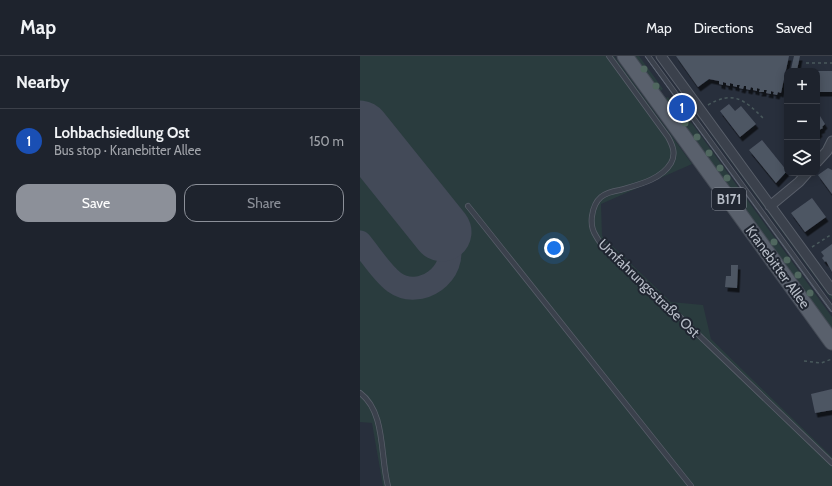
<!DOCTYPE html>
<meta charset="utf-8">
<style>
body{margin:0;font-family:Cabin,sans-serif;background:#262b35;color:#f1f3f6}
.controls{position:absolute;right:12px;top:12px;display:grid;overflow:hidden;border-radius:8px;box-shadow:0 2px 10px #0003}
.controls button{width:36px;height:36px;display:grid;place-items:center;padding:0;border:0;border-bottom:1px solid #3c4049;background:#1e232d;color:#f1f3f6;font:20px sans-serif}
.you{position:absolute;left:194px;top:192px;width:14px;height:14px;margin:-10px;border:3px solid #fff;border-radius:50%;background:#1a73e8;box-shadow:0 0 0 6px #1a73e833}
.badge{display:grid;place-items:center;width:26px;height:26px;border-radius:50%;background:#8c9099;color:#fff;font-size:13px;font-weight:700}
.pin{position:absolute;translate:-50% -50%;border:2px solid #fff;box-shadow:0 1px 4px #0006}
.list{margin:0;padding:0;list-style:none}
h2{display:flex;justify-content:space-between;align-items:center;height:52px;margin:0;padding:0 16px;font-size:17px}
h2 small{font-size:13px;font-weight:400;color:#a1a4aa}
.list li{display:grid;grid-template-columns:26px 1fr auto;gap:12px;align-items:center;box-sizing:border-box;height:64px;padding:0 16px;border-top:1px solid #3c4049}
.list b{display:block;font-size:15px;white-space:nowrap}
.list p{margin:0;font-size:13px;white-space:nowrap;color:#a1a4aa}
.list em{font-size:13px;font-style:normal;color:#a1a4aa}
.actions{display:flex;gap:8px;padding:12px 16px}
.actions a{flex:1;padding:9px 0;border:1px solid #8c9099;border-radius:12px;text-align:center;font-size:14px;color:#8c9099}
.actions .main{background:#8c9099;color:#fff}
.icon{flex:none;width:22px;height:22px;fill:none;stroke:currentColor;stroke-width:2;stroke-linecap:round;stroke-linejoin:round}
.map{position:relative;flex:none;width:472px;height:430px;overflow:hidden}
header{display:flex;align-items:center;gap:24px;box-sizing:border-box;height:56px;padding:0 20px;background:#1e232d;border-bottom:1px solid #3c4049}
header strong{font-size:19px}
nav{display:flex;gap:22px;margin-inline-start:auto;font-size:14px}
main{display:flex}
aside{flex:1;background:#1e232d}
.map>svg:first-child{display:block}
.green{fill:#2a3c3e}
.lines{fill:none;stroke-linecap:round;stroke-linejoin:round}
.taxiway{stroke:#434a58;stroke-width:23}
.runway{stroke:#434a58;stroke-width:59}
.building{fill:#4e5664;filter:url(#shadow)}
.lane-casing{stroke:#595f6a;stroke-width:6}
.street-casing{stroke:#595f6a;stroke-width:11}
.primary-casing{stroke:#444a55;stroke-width:17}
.path{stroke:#49595c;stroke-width:1.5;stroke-dasharray:3 3;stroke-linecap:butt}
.lane{stroke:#3b414c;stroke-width:4.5}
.street{stroke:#3b414c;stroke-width:9}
.primary{stroke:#59606c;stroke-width:15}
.tram{stroke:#5e6573;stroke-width:1}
.tree{fill:#50675f}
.labels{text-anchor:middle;stroke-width:4;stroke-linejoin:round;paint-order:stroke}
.shield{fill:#202631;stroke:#8a909a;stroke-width:1}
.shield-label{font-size:13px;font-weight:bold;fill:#b7bdc7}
.street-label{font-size:14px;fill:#b7bdc7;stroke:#202631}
</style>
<header>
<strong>Map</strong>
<nav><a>Map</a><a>Directions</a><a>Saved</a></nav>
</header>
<main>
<aside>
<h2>Nearby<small></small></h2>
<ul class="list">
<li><span class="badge" style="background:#1a4fb4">1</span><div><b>Lohbachsiedlung Ost</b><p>Bus stop · Kranebitter Allee</p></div><em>150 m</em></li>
</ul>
<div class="actions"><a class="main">Save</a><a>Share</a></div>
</aside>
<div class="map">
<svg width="472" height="430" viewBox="0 0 472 430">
<defs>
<filter id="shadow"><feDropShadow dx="2.5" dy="4.5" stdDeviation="0" flood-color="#0009"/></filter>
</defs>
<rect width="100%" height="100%" fill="#282f3c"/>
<path class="green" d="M0,0H254L332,108L241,148L242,180L311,246L343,249L351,283L472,401V430H23L12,367L0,366Z
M271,0H279L303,33L300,35L306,42L308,41L325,64L328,62L472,261V278Z
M354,76L472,239V244L351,78Z"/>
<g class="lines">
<path class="taxiway" d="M0,186C11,199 21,216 34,226C60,245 99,217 88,187C86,183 85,179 82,176"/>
<path class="runway" d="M0,74L82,176"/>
</g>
<path class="building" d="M316,0H429L421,37L418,36L417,39L413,38L414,36L411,35V38L406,37L407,34H404V36H399L400,33L397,32V35L393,34V32L391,31L390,34L386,33V30H384L383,33L379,32L380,29H377V31L373,30V28L370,27V30L366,29V27L363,26V29L359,28V25L349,23L338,31Z
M434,0H440L437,14L431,13Z
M457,15H472V36H457Z
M369,48L375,55L381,50L396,68L380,81L360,55Z
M460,60L465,68L462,71L463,72L459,74L460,76L457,79V62Z
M402,84L427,115L416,127L389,94Z
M468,112L472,114V138L458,119Z
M452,142L466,161L445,176L431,157Z
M472,188V216L466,205L465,206L462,202L464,200L461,196Z
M371,209H378L377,232L365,231L366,220H371Z
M472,333V354L455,357L451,338Z"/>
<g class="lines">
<defs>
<path id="lane" d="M249,0L308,81C313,90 316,98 311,107C301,124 277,129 260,134C254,135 246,137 241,141C235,146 233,153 232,160C231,167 232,174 236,180C244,195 261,205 273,216L472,407
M288,0L472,253
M108,150L331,430
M0,337C26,356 20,401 28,430"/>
<path id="street" d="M301,0L472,234
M457,106L467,95L472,85
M410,150L439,126L447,117"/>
<path id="primary" d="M265,0L472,286"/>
</defs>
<use href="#lane" class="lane-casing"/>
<use href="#street" class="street-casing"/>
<use href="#primary" class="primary-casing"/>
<path class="path" d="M446,7H472
M348,49C373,34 385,44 403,62
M452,191L472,178
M444,305L461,307L472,303"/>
<use href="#lane" class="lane"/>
<use href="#street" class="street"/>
<use href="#primary" class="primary"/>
<path class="tram" d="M285,0L472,256"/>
</g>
<g class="tree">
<circle cx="284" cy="13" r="3.5"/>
<circle cx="296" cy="30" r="3.5"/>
<circle cx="311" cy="50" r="3.5"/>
<circle cx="325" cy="67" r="3.5"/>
<circle cx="337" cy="81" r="3.5"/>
<circle cx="349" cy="97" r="3.5"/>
<circle cx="360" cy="112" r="3.5"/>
<circle cx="367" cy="122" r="3.5"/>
<circle cx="379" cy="138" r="3.5"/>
<circle cx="414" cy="186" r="3.5"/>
<circle cx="427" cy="204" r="3.5"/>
<circle cx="438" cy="219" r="3.5"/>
<circle cx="450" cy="237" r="3.5"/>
</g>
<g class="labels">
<rect class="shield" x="352" y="132" width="34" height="22" rx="3"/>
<g class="shield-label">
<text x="369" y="148">B171</text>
</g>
<g class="street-label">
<text transform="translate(418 211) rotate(54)" y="5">Kranebitter Allee</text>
<text transform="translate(289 232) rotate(44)" y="5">Umfahrungsstraße Ost</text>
</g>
</g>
</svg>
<div class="controls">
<button>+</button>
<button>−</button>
<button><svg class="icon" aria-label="layers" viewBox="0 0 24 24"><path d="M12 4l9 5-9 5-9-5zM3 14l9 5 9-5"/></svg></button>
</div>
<div class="you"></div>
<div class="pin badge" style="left:322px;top:52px;background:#1a4fb4">1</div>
</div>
</main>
